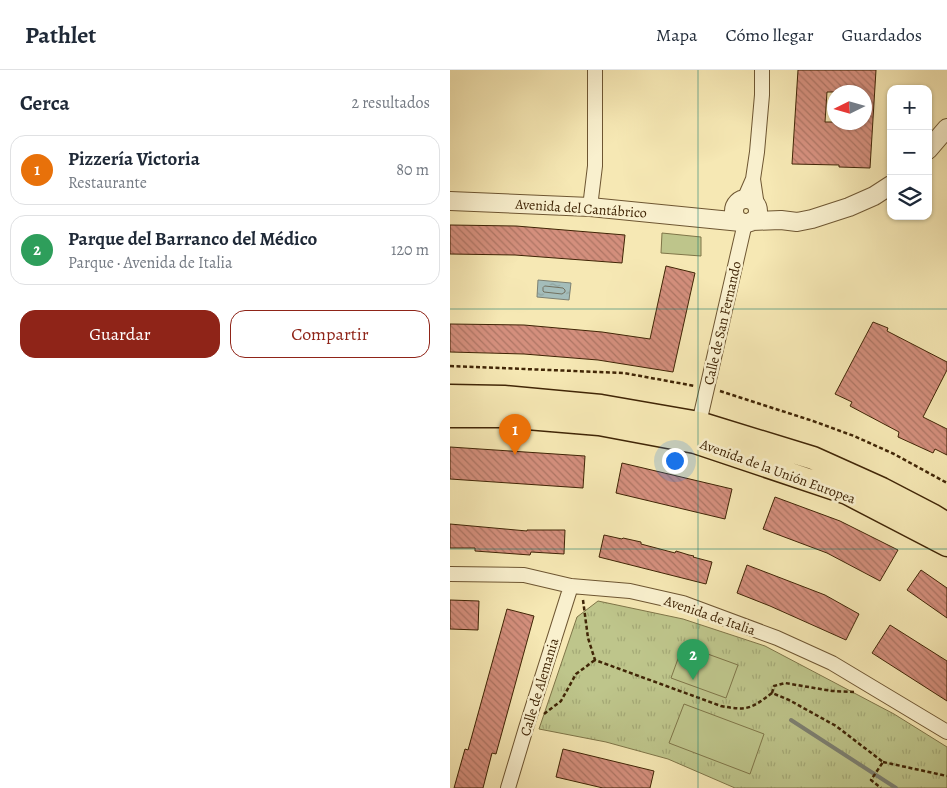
<!DOCTYPE html>
<html lang="es">
<meta charset="utf-8">
<style>
body{margin:0;font-family:Alegreya,serif;background:#f2f2f3;color:#1f2937}
.controls{position:absolute;right:15px;top:15px;display:grid;overflow:hidden;border-radius:10px;box-shadow:0 1px 4px #0004}
.controls button{width:45px;height:45px;display:grid;place-items:center;padding:0;border:0;border-bottom:1px solid #e0e1e3;background:#fff;color:#1f2937;font:25px sans-serif}
.compass{position:absolute;left:377px;top:15px;width:45px;height:45px;border-radius:50%;background:#fff;box-shadow:0 1px 4px #0004;rotate:265deg}
.you{position:absolute;left:224px;top:390px;width:18px;height:18px;margin:-12px;border:4px solid #fff;border-radius:50%;background:#1a73e8;box-shadow:0 0 0 8px #1a73e833}
.badge{display:grid;place-items:center;width:32px;height:32px;border-radius:50%;background:#8f2418;color:#fff;font-size:16px;font-weight:700}
.pin{position:absolute;translate:-50% -41px;filter:drop-shadow(0 1px 2px #0008)}
.pin::after{content:'';position:absolute;top:26px;width:18px;height:15px;background:inherit;clip-path:polygon(0 0,100% 0,50% 100%)}
.list{margin:0;padding:0;list-style:none}
h2{display:flex;justify-content:space-between;align-items:center;height:65px;margin:0;padding:0 20px;font-size:21px}
h2 small{font-size:16px;font-weight:400;color:#747a83}
.list li{display:grid;grid-template-columns:32px 1fr auto;gap:15px;align-items:center;box-sizing:border-box;height:70px;margin:0 10px 10px;padding:0 10px;border:1px solid #e0e1e3;border-radius:15px}
.list b{display:block;font-size:19px;white-space:nowrap}
.list p{margin:0;font-size:16px;white-space:nowrap;color:#747a83}
.list em{font-size:16px;font-style:normal;color:#747a83}
.actions{display:flex;gap:10px;padding:15px 20px}
.actions a{flex:1;padding:11px 0;border:1px solid #8f2418;border-radius:15px;text-align:center;font-size:18px;color:#8f2418}
.actions .main{background:#8f2418;color:#fff}
.icon{flex:none;width:28px;height:28px;fill:none;stroke:currentColor;stroke-width:2;stroke-linecap:round;stroke-linejoin:round}
.map{position:relative;flex:none;width:497px;height:718px;overflow:hidden}
header{display:flex;align-items:center;gap:30px;box-sizing:border-box;height:70px;padding:0 25px;background:#fff;border-bottom:1px solid #e0e1e3}
header strong{font-size:24px}
nav{display:flex;gap:28px;margin-inline-start:auto;font-size:18px}
main{display:flex}
aside{flex:1;background:#fff}
.map>svg:first-child{display:block}
.park{fill:url(#park-tufts);stroke:#7f7548}
.pitch{fill:#bec58b;stroke:#7f7548}
.water{fill:url(#water-ripples);stroke:#7c8072}
.lines{fill:none;stroke-linecap:round;stroke-linejoin:round}
.shore{stroke:#727160;stroke-width:1}
.stream{stroke:#7c8072;stroke-width:4}
.building{fill:url(#building-back-hatch);stroke:#402506;fill-rule:evenodd}
.minor-casing{stroke:#6e5632;stroke-width:16}
.tertiary-casing{stroke:#6e5632;stroke-width:20}
.primary-casing{stroke:#402506;stroke-width:25}
.path{stroke:#402506;stroke-width:2.5;stroke-dasharray:4 2.5;stroke-linecap:butt}
.minor{stroke:#f9f0ce;stroke-width:14}
.tertiary{stroke:#f9f0ce;stroke-width:18}
.primary{stroke:#f6e8b4;stroke-width:22}
.grid{fill:none;stroke:#0f766e;stroke-width:1;stroke-opacity:0.55}
.labels{text-anchor:middle;stroke-width:5;stroke-linejoin:round;paint-order:stroke}
.street-label{font-size:14px;fill:#402506;stroke:#f9f0ce}
</style>
<header>
<strong>Pathlet</strong>
<nav><a>Mapa</a><a>Cómo llegar</a><a>Guardados</a></nav>
</header>
<main>
<aside>
<h2>Cerca<small>2 resultados</small></h2>
<ul class="list">
<li><span class="badge" style="background:#e8710a">1</span><div><b>Pizzería Victoria</b><p>Restaurante</p></div><em>80 m</em></li>
<li><span class="badge" style="background:#2e9e5b">2</span><div><b>Parque del Barranco del Médico</b><p>Parque · Avenida de Italia</p></div><em>120 m</em></li>
</ul>
<div class="actions"><a class="main">Guardar</a><a>Compartir</a></div>
</aside>
<div class="map">
<svg width="497" height="718" viewBox="0 0 497 718">
<defs>
<pattern id="park-tufts" width="24" height="20" patternUnits="userSpaceOnUse" patternTransform="scale(1.25)"><rect width="24" height="20" fill="#bec58b"/><path d="M3 7l-1-3M5 7V3M7 7l1-3M15 17l-1-3M17 17v-4M19 17l1-3" fill="none" stroke="#a4a976"/></pattern>
<pattern id="water-ripples" width="26" height="14" patternUnits="userSpaceOnUse" patternTransform="scale(1.25)"><rect width="26" height="14" fill="#a4bdba"/><path d="M2 4q2-2 4 0t4 0M15 11q2-2 4 0t4 0" fill="none" stroke="#8ea29e"/></pattern>
<pattern id="building-back-hatch" width="6" height="6" patternUnits="userSpaceOnUse" patternTransform="scale(1.25)"><rect width="6" height="6" fill="#d48f7d"/><path d="M-1 5l2 2M0 0l6 6M5-1l2 2" fill="none" stroke="#ad7564"/></pattern>
</defs>
<rect width="100%" height="100%" fill="#f6e8b4"/>
<filter id="stains"><feTurbulence type="fractalNoise" baseFrequency=".004" numOctaves="4"/><feColorMatrix values="0 0 0 0 .2 0 0 0 0 .09 0 0 0 0 .02 0 0 0 .5 -.17"/></filter>
<radialGradient id="worn" r=".72"><stop offset=".6" stop-color="#630" stop-opacity="0"/><stop offset="1" stop-color="#630" stop-opacity=".3"/></radialGradient>
<path class="park" d="M148,531L233,549L315,576L444,644L497,677V718H285L218,689L156,672L89,659L127,547Z"/>
<path class="pitch" d="M212,163L251,167V186L211,183Z
M233,575L288,595L276,628L221,608Z
M234,634L314,664L300,704L219,673Z"/>
<path class="water" d="M88,210L121,213L119,230L87,227Z"/>
<g class="lines">
<path class="shore" d="M95,216L113,218L115,220V222L112,224L94,222L93,221V218Z"/>
<path class="stream" d="M341,650L446,718"/>
</g>
<path class="building" d="M348,0H426L420,98L389,97V95L342,94ZM377,22H414V52H375Z
M0,155L66,156L175,165L172,193L65,185L0,184Z
M216,196L245,203L223,302L148,290L74,284L0,282V254L74,255L152,262L200,269Z
M423,252L438,258L437,261L497,292V300L473,347L497,359V385L485,379L483,383L448,367L449,362L400,336L402,332L385,324Z
M0,377L135,386L133,418L0,409Z
M172,393L282,419L275,449L166,423Z
M325,427L390,451L448,480L430,511L377,483L313,459Z
M0,454L77,461V460H115L114,484L81,482L80,485L25,481V478H0Z
M154,465L172,469L173,468L191,472V474L225,483L226,481L239,485L244,486L243,487L262,492L256,514L149,487Z
M297,495L375,525L409,544L396,570L320,536L287,523Z
M471,500L497,518V548L457,520Z
M0,530L29,531L28,560L0,559Z
M57,539L84,546L46,684L42,683L33,718H4L15,679L18,680Z
M440,555L497,591V631L422,583Z
M113,679L204,701L200,718H153L106,707Z"/>
<g class="lines">
<defs>
<path id="minor" d="M292,130L296,125L303,109
M307,136L303,109L307,82L312,25V0
M140,137L145,96V0
M249,353L295,153
M0,504L74,505L121,516L180,521L233,533L327,568L382,593L497,662
M58,718L76,658L121,516"/>
<path id="tertiary" d="M478,80L497,58
M284 141a12 12 0 1 1 24 0a12 12 0 1 1-24 0Z
M0,131L140,137L291,152
M302,151L331,150L347,152L362,149L399,137L424,126L441,115"/>
<path id="primary" d="M0,326L54,327L151,336L249,353L363,388L432,419L482,445L497,454
M0,346H54L149,354L245,372L397,423L497,475"/>
</defs>
<use href="#minor" class="minor-casing"/>
<use href="#tertiary" class="tertiary-casing"/>
<use href="#primary" class="primary-casing"/>
<path class="path" d="M0,296L174,303L245,316
M270,321L363,351L404,366L444,384L497,413
M133,530L138,568L145,590L271,636C297,641 301,639 322,623L339,630L386,656L433,692L421,710L431,718
M322,623L324,616L335,613L382,621L404,622
M94,644L111,631L126,604L145,590
M433,692L497,706"/>
<use href="#minor" class="minor"/>
<use href="#tertiary" class="tertiary"/>
<use href="#primary" class="primary"/>
</g>
<path class="grid" d="M248,0V718M0,239H497M0,479H497"/>
<g class="labels">
<g class="street-label">
<text transform="translate(131 138) rotate(4)" y="5">Avenida del Cantábrico</text>
<text transform="translate(272 253) rotate(-77)" y="5">Calle de San Fernando</text>
<text transform="translate(328 401) rotate(20)" y="5">Avenida de la Unión Europea</text>
<text transform="translate(260 545) rotate(19)" y="5">Avenida de Italia</text>
<text transform="translate(89 617) rotate(-73)" y="5">Calle de Alemania</text>
</g>
</g>
<rect width="100%" height="100%" filter="url(#stains)"/>
<rect width="100%" height="100%" fill="url(#worn)"/>
</svg>
<div class="controls">
<button>+</button>
<button>−</button>
<button><svg class="icon" aria-label="layers" viewBox="0 0 24 24"><path d="M12 4l9 5-9 5-9-5zM3 14l9 5 9-5"/></svg></button>
</div>
<svg class="compass" viewBox="-18 -18 36 36"><path d="M0-13l5 13h-10z" fill="#e53935"/><path d="M0 13l5-13h-10z" fill="#747a83"/></svg>
<div class="you"></div>
<div class="pin badge" style="left:65px;top:385px;background:#e8710a">1</div>
<div class="pin badge" style="left:243px;top:610px;background:#2e9e5b">2</div>
</div>
</main>
